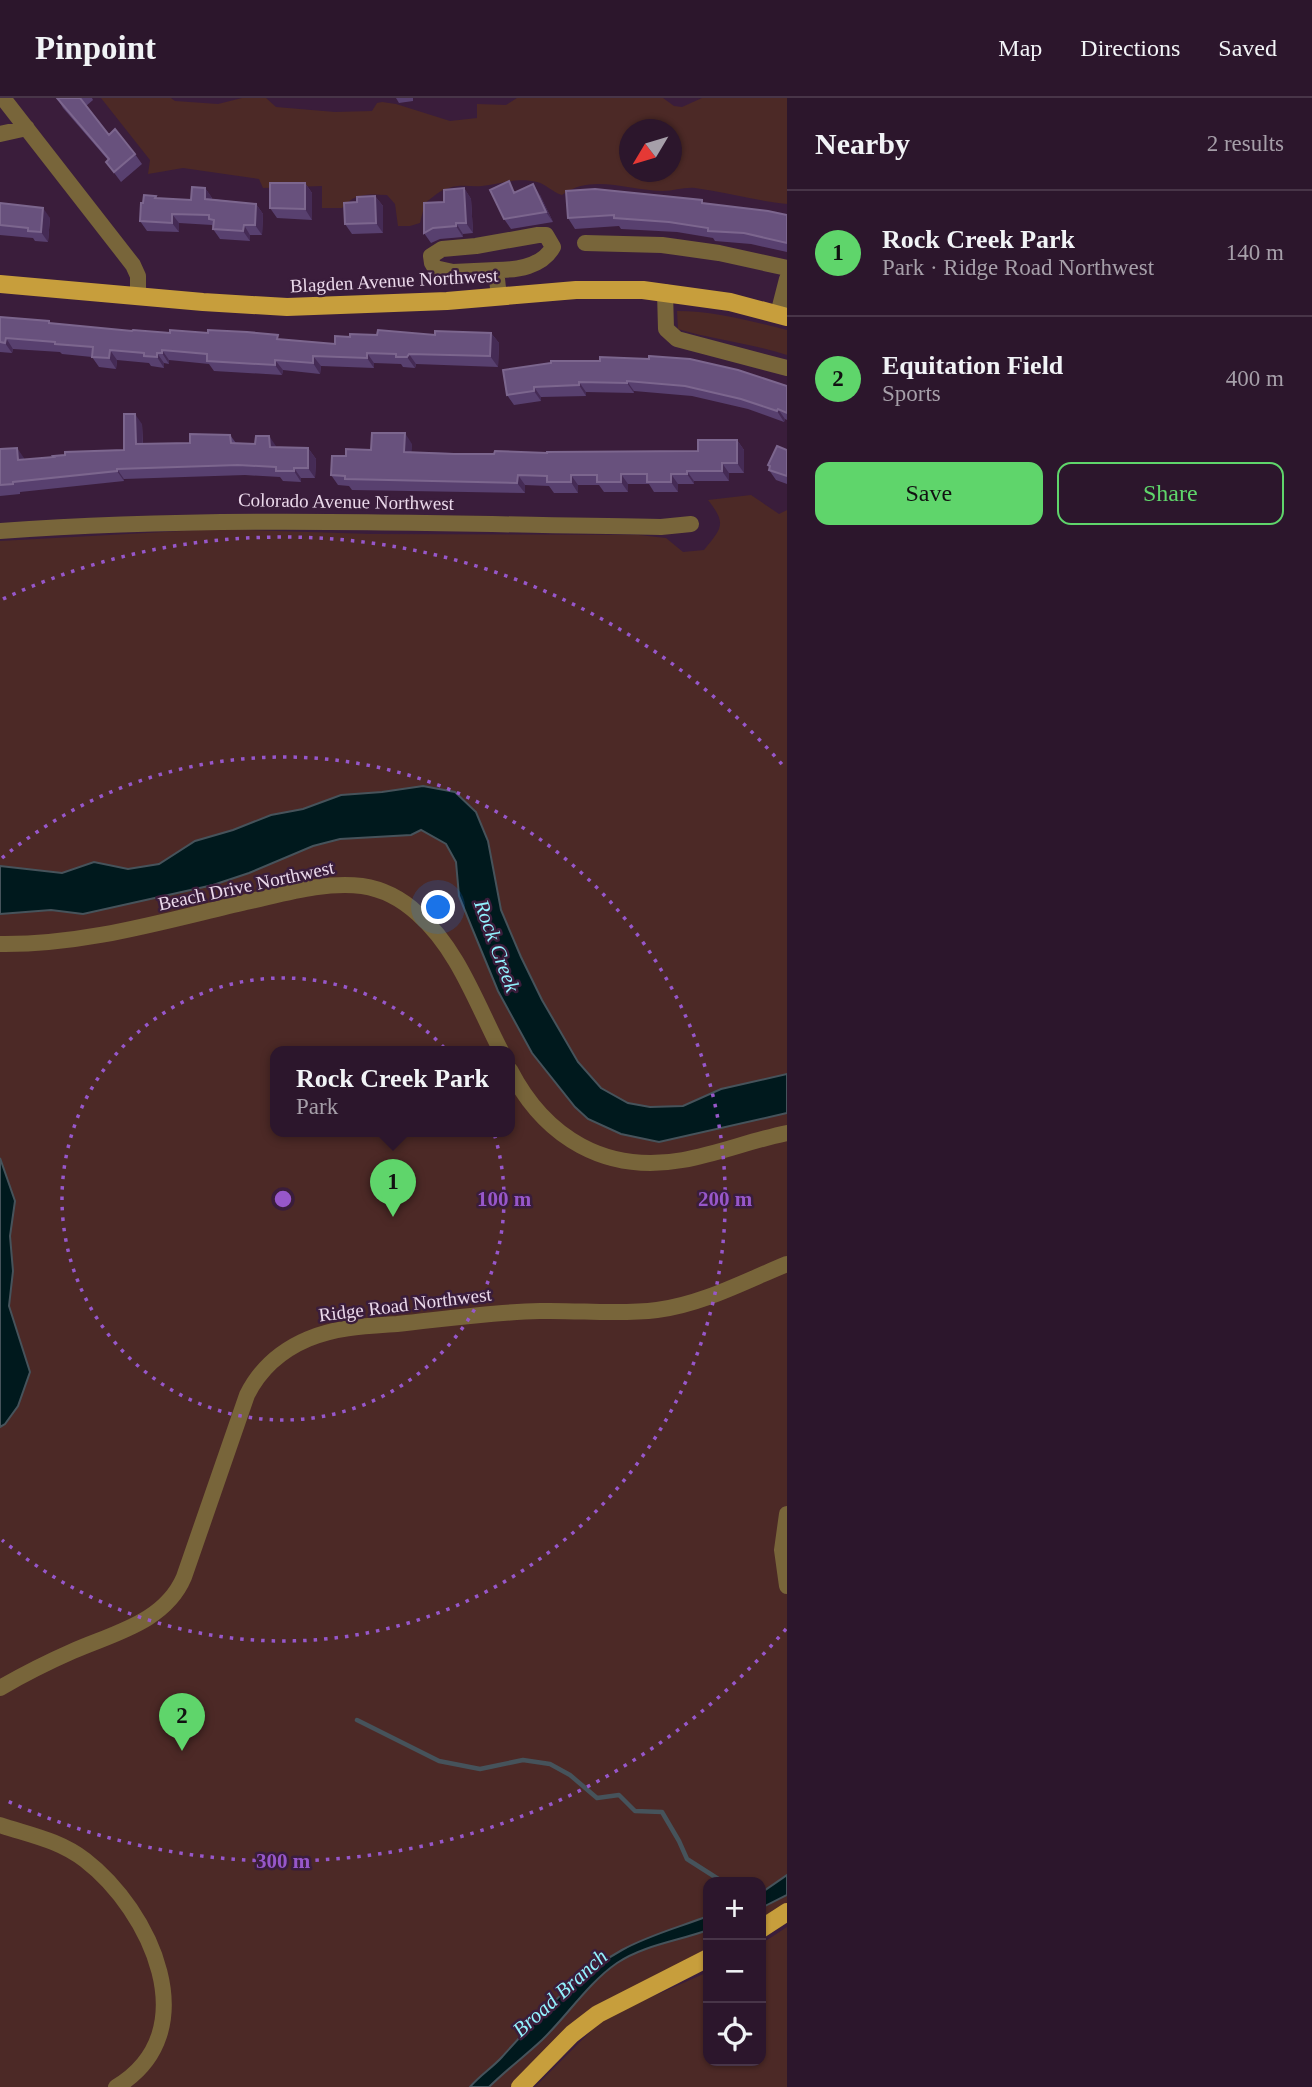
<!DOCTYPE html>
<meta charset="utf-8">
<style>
body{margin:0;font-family:"Times New Roman",serif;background:#341f34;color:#f1f3f6}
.controls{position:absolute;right:21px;bottom:21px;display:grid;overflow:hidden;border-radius:14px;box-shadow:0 2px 5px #0004}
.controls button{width:63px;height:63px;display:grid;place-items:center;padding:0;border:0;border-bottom:2px solid #483548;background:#2c162c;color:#f1f3f6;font:35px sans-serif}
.compass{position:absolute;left:619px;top:21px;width:63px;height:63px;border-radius:50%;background:#2c162c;box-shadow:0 2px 5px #0004;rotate:232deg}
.you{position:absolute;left:439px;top:810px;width:24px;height:24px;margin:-18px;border:5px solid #fff;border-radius:50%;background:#1a73e8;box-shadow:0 0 0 10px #1a73e833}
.badge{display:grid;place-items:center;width:46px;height:46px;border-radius:50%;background:#5fd56b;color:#111;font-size:23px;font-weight:700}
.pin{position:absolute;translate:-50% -58px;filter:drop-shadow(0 2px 4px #0008)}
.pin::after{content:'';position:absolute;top:37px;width:24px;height:21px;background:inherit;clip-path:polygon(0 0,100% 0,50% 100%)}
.popup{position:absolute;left:270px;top:948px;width:245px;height:91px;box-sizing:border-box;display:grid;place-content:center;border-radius:14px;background:#2c162c;filter:drop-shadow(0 2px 5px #0005);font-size:23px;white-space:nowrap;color:#a69fa9}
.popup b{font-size:26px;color:#f1f3f6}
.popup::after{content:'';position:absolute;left:50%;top:100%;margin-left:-14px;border:14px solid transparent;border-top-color:#2c162c}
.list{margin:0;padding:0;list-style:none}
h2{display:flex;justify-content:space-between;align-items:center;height:91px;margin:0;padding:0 28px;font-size:30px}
h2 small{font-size:23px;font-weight:400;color:#a69fa9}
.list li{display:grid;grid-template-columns:46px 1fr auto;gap:21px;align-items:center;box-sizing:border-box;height:126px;padding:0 28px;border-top:2px solid #483548}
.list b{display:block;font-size:26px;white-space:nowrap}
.list p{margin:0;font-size:23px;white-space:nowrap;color:#a69fa9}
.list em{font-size:23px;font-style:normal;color:#a69fa9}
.actions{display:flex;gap:14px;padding:21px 28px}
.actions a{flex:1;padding:16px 0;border:2px solid #5fd56b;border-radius:14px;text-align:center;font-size:24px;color:#5fd56b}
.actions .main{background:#5fd56b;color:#111}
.icon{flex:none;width:38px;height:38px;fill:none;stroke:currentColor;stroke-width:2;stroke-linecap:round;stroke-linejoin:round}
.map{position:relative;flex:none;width:787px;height:1989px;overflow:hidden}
header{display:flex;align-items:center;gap:42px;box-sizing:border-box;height:98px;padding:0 35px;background:#2c162c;border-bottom:2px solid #483548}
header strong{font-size:33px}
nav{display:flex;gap:38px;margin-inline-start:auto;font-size:24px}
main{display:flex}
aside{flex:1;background:#2c162c}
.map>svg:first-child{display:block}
.green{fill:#4c2926;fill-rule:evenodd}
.water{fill:#00191d;stroke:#46535b;stroke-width:2}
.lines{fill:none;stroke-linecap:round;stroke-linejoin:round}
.stream{stroke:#46535b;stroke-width:4.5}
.minor{stroke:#78653a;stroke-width:16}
.major{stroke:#c79e3c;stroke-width:18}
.wall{fill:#58406f}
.shaded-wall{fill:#452b55}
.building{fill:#68517d;stroke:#7c668e;stroke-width:2}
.ring{fill:none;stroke:#9757ca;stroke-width:3.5;stroke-dasharray:3.5 7}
.labels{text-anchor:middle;stroke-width:5;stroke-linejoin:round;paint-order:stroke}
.street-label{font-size:19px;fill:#ebd9eb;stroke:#3a1d3b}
.water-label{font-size:21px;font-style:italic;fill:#93f3ff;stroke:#3a1d3b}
.centre{fill:#9757ca;stroke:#3a1d3b;stroke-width:3.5}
.ring-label{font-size:21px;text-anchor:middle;font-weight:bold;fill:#9757ca;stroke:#3a1d3b;stroke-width:5;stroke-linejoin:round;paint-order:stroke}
</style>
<header>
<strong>Pinpoint</strong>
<nav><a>Map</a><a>Directions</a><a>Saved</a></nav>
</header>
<main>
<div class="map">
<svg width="787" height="1989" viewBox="0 0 787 1989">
<rect width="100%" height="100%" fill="#3a1d3b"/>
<path class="green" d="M101,0H171L175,3L218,6L242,0H266L276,9L335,14L372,13L377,5L382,4L396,6L450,23L477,20V6L506,7L517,0H663L674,8L682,9L702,0H787V106C756,103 726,94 695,90C684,89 674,93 663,93C629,93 592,75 562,97C552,94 546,86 537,84C517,79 501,86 482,88C471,89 460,86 449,90C440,92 433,99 425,105L420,125L410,128H398L395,106L387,97C369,96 354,95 342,110H322V88L263,90L259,81L183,70L148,76L150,62ZM629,32H671V74H629Z
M677,213C714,213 751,223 787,232V257C751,245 714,242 678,231Z
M751,397L779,416L787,412V1805L761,1822V1784H708V1854L659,1875L580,1919L554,1943L513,1989H0V443L219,431L371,436L639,437L666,440L683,454L704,452C722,430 727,426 708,402ZM276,953H510V1033H276Z
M787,1829V1989H535L592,1932L613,1916L708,1874V1963H761V1846Z"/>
<path class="water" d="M423,688L455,694L476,714L488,743L501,812L521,859L542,902L578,964L601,990L628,1005L650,1009L683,1008L721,991L787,976V1015L659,1044L621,1036L588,1021L575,1009L532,955L498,893L472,830L459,798L456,764L446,746L421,732L411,737L340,741L313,748L249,775L213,787L83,816L51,812L0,816V768L62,775L94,764L128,771L159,766L195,743L233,732L271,717L303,711L341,697L382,694Z
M0,1060L15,1103L10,1138L13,1173L9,1208L30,1274L18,1308L5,1326L0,1329Z
M787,1777V1797L761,1810V1795Z
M708,1818V1832C678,1843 644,1847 617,1865C588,1885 567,1918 542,1942C525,1958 506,1972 489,1989H470C479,1978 492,1970 502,1959C538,1919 574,1878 622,1852C649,1837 680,1829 708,1818Z"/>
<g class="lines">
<path class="stream" d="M357,1622L439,1663L480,1671L523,1662L550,1666L570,1677L597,1700L619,1697L635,1713L662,1714L679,1743L687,1761L723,1784"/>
<path class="minor" d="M3,0L133,167L138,178V199
M0,36L27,30
M585,145L662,147L719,155L787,170
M496,172C517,172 542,169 553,149L546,137H538L476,148L442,151L431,158L432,165L435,170L453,174L496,172L499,199
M665,194L666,231L677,241L787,270
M778,216L787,181
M0,433C220,417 440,426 661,429L691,426
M0,846C85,847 164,823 246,804C283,796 325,783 362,788C383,791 403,802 418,816C458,851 477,907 501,953
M510,972C545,1040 606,1076 683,1062C718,1056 752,1042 787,1035
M787,1416L782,1452L787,1488
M0,1590C24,1576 48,1564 73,1553C114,1535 165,1524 184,1479L247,1297C260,1271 282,1252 308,1241C336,1229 368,1228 397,1226C445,1221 492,1214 540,1213C580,1212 618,1217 657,1212C703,1206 745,1183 787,1166
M0,1727C30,1737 59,1742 85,1762C150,1812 208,1934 116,1989"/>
<path class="major" d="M0,186L203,204L287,209L447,203L576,192H643L730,204L787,219
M761,1831L787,1814
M520,1989L572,1936L598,1916L708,1860"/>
</g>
<path class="wall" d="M57,0H92L93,2L86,8L109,37L135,56L142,66L121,84L106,64L108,62L63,10Z
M396,0H413V3L399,5Z
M305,85L312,95V122L277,120L270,110Z
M205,90L212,100V101L256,106L263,116L262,137H250V143L220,141L213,131L212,127L179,125V134L147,133L140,123L143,105L156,98L157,100L191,102Z
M464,90L471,101L473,135L463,136V139L440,141L431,145L424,135L444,104Z
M516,94L540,97L553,124L511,131L504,121Z
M375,98L383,108V135L352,136L345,126L357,104Z
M0,105L50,120L48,144L35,143L33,140L0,137Z
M704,105L787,117V154L751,146L715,143L713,140L677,134L621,131L619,128L575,131L568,120Z
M0,219L49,223L51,225L132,233L170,235L335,246L350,239L377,237L491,235L499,245L498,269L416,266L415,270L403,269L401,266L374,265V270L321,268L320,276L283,272L282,277L214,273L209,266L169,262V266L164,265V270L151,268L149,265L117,262L116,271L99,269L92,259L62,256L60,254L13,251L12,255L0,254Z
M503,272L787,288V322L785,321L784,324L748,311L692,298L634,293V295L586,294V298L541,299V303L514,307L507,297Z
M142,326L143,346L190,345L230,337L236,345L276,349L308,350L316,361L315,380H301V384L283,383L280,379L245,377L124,381V383L20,394V396L0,398V351L17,350L24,362L124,352Z
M737,342L744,352V375H729V383H694V386H678V394H654L649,386H628V394H604L599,387H578V395H554L549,388L525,387V395L352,392L349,388L338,387L331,377L346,358L371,352L412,346L411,354L494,356L698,353Z
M787,352V386L776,382L769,372V370L768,367Z"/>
<path class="shaded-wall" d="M305,85L312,95V122L305,111Z
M533,86L540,97L553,124L546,114Z
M205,90L212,100V110L205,101Z
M464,90L471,101L473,135L466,125Z
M375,98L383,108V135L376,125Z
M256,106L263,116L262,137L255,127Z
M43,110L50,120L48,144L41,134Z
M172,116L179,125V134L172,125Z
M456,125L463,136V139L456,128Z
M244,127L250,137V143L243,133Z
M491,235L499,245L498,269L490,258Z
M6,240L13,251L12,255L5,245Z
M110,252L117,262L116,271L109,260Z
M162,252L169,262V266L162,255Z
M157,255L164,265V270L157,259Z
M367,255L374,265V270L367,260Z
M409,256L416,266L415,270L407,259Z
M313,258L321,268L320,276L313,265Z
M275,262L283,272L282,277L275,267Z
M627,283L634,293V295L627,285Z
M579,284L586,294V298L579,287Z
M534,289L541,299V303L534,293Z
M778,311L785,321L784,324L777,313Z
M135,316L142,326L143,356L136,346Z
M405,335L412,346L411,364L404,354Z
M269,338L276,348L277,359L270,349Z
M737,342L744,352V375L737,365Z
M17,350L24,360L25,372L18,362Z
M308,350L316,361L315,380L308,370Z
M722,365L729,375V383L722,373Z
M294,370L301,380V384L294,373Z
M117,371L124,381V383L117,373Z
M687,373L694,383V386L687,376Z
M621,376L628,386V394L621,384Z
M671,376L678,386V394L671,384Z
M518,377L525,387V395L517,385Z
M571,377L578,387V395L571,384Z"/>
<path class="building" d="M57,0H80L109,37L115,31L135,56L114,74L106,64L109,61Z
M509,83L514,95L533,86L546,114L504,121L490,92Z
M270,85H305V111L270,110Z
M192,89L205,90V101L256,106L255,127H244L243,133L213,131L214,122L209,121V117L172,116V125L140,123L141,105H143L144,97L156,98L155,100L191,102Z
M464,90L466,125H456V128L433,130L424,135V105L444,104V92Z
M595,91L702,102V105L768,113L787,117V145L744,135L708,133V130L669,124L614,120V117L568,120L566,93Z
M375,98L376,125L345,126L344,105L357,104V99Z
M0,105L43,110L41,134L28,133V130L0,127Z
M0,219L49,223V225L132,233L133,232L170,235V232L208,235V232L247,234L278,237L277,241L335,246V238L350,239V236L377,237L378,232L435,237V233L491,235L490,258L409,256L407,259H396V256L367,255V260L313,258V265L275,262V267L207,263V256L162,252V255H157V259L144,258V255L110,252L109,260L92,259L93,249L55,246V244L6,240L5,245L0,244Z
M649,258L690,261L738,272L787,288V315L778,311L777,313L741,301L685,288L627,283V285L579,284V287L534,289V293L507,297L503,272L551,265V263H600V259L649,261Z
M124,316H135L136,346L190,345V336L230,337L231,345L255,346L256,338H269L270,349L308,350V370H294V373H276V369L238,367L117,371V373L13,384V386L0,387V351L17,350L18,362L54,359L53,358L65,357V354L124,352Z
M372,335H405L404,354L454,356H494L495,353L547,355V354L698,353V342H737V365H722V373H687V376H671V384H647V376H621V384H597V377H571V384H547V378L518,377L517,385L345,381V378L331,377L332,358H346V351L371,352Z
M777,348L787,352V378L769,372L770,368L768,367Z"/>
<g class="ring">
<circle cx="283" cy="1101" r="221"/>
<path d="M2 760A442 442 0 1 1 2 1442"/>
<path d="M786 1531A662 662 0 0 1 3 1701M3 501A662 662 0 0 1 786 671"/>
</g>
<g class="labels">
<g class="street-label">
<text transform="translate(394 182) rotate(-3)" y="7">Blagden Avenue Northwest</text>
<text transform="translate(346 403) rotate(1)" y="7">Colorado Avenue Northwest</text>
<text transform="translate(246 787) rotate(-12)" y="7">Beach Drive Northwest</text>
<text transform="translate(405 1206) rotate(-7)" y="7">Ridge Road Northwest</text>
</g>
<g class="water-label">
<text transform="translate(497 848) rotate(70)" y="7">Rock Creek</text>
<text transform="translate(560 1895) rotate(-42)" y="7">Broad Branch</text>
</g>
</g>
<circle cx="283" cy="1101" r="10" class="centre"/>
<g class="ring-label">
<text x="504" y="1108">100 m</text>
<text x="725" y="1108">200 m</text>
<text x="283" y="1770">300 m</text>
</g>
</svg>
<div class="controls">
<button>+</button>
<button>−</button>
<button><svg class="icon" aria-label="locate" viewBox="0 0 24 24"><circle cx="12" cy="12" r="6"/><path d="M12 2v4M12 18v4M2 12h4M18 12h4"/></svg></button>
</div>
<svg class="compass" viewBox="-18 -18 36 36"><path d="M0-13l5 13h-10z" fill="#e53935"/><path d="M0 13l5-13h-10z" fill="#a69fa9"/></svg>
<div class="you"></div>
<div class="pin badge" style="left:393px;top:1119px">1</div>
<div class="popup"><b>Rock Creek Park</b>Park</div>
<div class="pin badge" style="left:182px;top:1653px">2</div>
</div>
<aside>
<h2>Nearby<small>2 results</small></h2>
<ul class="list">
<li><span class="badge">1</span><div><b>Rock Creek Park</b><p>Park · Ridge Road Northwest</p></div><em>140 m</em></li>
<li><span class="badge">2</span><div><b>Equitation Field</b><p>Sports</p></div><em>400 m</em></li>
</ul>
<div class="actions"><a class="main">Save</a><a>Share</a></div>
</aside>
</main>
